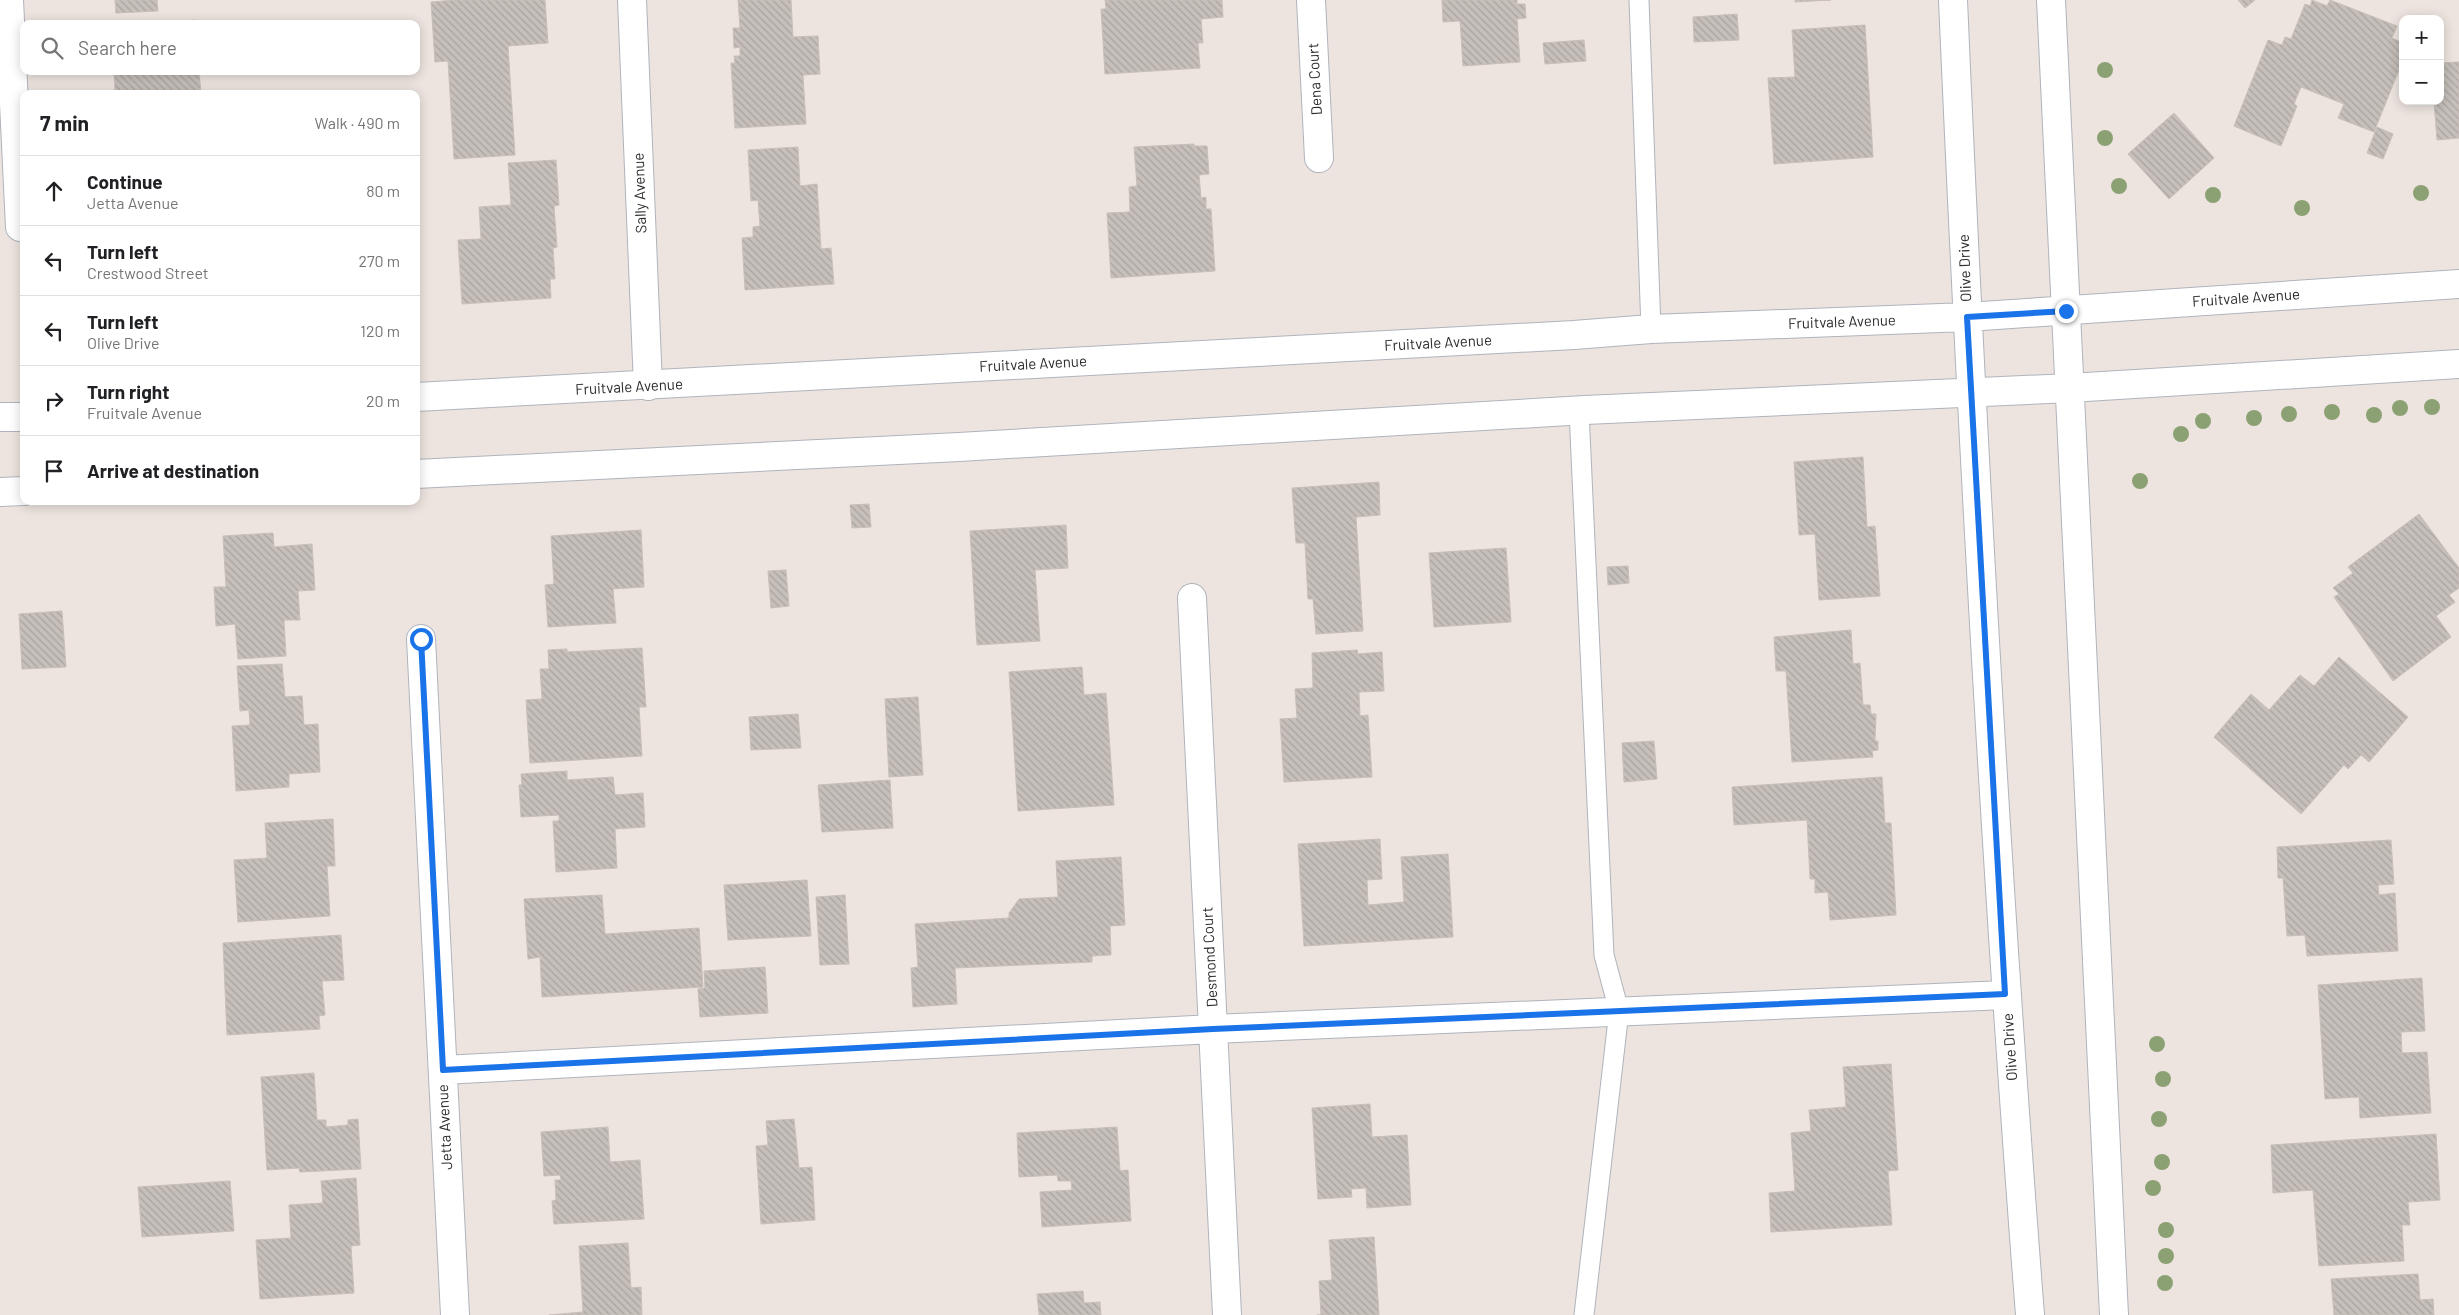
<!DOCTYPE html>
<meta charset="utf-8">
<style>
body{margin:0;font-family:Barlow,sans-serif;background:#f6f6f6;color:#202124}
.controls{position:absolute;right:15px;top:15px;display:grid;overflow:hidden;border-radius:10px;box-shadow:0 2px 12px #0003}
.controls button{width:45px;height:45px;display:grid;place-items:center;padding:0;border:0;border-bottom:1px solid #e0e0e0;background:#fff;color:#202124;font:25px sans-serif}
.stop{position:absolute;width:15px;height:15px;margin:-11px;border:4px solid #1a73e8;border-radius:50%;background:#fff}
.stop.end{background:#1a73e8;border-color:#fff;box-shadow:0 1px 5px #0008}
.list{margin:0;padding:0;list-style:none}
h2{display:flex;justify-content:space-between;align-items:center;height:65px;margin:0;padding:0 20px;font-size:21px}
h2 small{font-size:16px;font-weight:400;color:#757577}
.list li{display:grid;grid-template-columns:32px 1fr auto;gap:15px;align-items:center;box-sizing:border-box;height:70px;padding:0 20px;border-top:1px solid #e0e0e0}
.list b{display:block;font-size:19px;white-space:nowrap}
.list p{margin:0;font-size:16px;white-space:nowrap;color:#757577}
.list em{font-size:16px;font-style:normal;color:#757577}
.icon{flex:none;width:28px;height:28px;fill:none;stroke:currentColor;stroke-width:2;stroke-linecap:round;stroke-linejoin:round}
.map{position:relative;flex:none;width:2459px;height:1315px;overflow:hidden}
.search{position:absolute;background:#fff;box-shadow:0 2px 12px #0003;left:20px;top:20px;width:400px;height:55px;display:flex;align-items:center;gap:12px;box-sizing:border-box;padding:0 18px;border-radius:10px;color:#757577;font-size:19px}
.panel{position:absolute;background:#fff;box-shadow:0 2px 12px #0003;left:20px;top:90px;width:400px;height:415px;border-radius:10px}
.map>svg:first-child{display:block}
.building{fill:url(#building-back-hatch);stroke:#c9bfb8}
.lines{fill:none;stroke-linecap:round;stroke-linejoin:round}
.service-casing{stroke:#afb4bc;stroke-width:21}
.minor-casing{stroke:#afb4bc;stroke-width:30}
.secondary-casing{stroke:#afb4bc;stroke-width:30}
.service{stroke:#fff;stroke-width:19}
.minor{stroke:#fff;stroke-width:28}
.secondary{stroke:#fff;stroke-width:28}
.tree{fill:#8ca173}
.route{stroke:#1a73e8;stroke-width:6}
.labels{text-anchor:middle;stroke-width:4;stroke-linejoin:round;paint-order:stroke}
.street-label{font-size:15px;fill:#2c2c2c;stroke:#fff}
</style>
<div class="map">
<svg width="2459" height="1315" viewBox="0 0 2459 1315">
<defs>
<pattern id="building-back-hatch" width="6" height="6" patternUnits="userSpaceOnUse" patternTransform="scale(1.25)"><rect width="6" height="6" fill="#c6bfba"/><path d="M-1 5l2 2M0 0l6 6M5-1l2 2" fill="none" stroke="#aaa4a0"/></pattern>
</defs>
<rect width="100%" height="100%" fill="#ede4df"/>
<path class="building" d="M115,0H157L158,11L116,13Z
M455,0H545L548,43L508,46L515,155L454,159L448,61L435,62L431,2Z
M738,0H791L793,37L818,36L820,74L803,75L806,124L735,128L731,63H735L734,56H740V47L734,48L733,28H740Z
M1105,0H1222L1223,17L1201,19L1203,43H1198L1200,68L1105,74L1101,9H1106Z
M1442,0H1517V4H1525L1526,18L1517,19L1520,62L1463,66L1460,21L1443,22Z
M1795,0H1831L1795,2Z
M2238,0H2255L2245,8Z
M2312,0L2327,6L2330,0L2397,26L2392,38L2403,43V60L2374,132L2338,118L2344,104L2301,87L2294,104L2297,106L2281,146L2234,126L2268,40L2282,45L2285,37L2291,39L2305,4L2310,6Z
M1737,14L1739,40L1694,42L1693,17Z
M196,20V24H139Z
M1865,25L1873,157L1774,164L1768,78L1795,77L1792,30Z
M1584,40L1586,61L1545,64L1543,43Z
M2459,62V138L2437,140L2434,101H2440V63Z
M114,71H199L201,94H109V91L115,90Z
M2174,113L2214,158L2169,199L2128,154Z
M2377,127L2393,134L2383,159L2367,153Z
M1194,144V146H1207L1209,174L1199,175L1201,198L1206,197V209H1211L1215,271L1111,278L1107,213L1130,212L1129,187L1137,186L1134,147Z
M798,147L800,186L817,184L821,249L831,248L834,284L745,290L742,238L753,237V227L760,226L758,200L751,201L748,150Z
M556,160L559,205L554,206L557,247L553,248L555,279H550L551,298L462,304L458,240L481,239L479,207L511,205L508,163Z
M1863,457L1867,527L1875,526L1880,596L1819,600L1815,534L1799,535L1794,462Z
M1379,482L1380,515L1356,517L1363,631L1316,634L1313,599H1308L1305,543H1296L1292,488Z
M869,504L871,527L852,528L850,505Z
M2419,514L2459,568V588L2449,595L2455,602L2436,616L2451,637L2393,681L2334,597L2339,594L2333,588L2353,573L2348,567Z
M1066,525L1068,568L1035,570L1040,641L977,645L970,531Z
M641,530L644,587L613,589L616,623L548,627L545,585L554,584L551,536Z
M273,533L274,547L312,544L315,590L298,591L300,620H284L286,656L238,659L235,624L216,626L214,587H226L223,536Z
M1506,548L1511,622L1434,627L1429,553Z
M1628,566L1629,583L1608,585L1607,567Z
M786,570L789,606L771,608L768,571Z
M62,611L66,667L22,669L19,614Z
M1851,630L1853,664L1860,663L1863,705H1870L1871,714H1876L1875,741H1878V750L1872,751L1873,757L1792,762L1786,671H1776L1774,637Z
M642,648L646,707H639L642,756L530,763L526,700L542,699L540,669H549L548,650L567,649V652Z
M1357,650L1358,654L1382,652L1384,691L1359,692L1360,716L1368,715L1372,777L1284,782L1280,719L1297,718L1295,689L1313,688L1312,653Z
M2339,657L2408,717L2369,762L2361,755L2348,769L2344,765L2301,814L2214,737L2251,694L2269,710L2300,675L2314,686Z
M282,664L285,697L302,696L304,725L318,724L320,772L289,774V787L236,791L232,726L250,725L249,710L240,711L237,666Z
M1082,667L1084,695L1106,693L1114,805L1018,811L1009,672Z
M918,697L923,775L889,777L885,699Z
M798,714L801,748L751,750L749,717Z
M1654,741L1657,779L1624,782L1622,743Z
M567,771V780L613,777L615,795L643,793L645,827L615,829L617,868L556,872L553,821H559V815L521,817L519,785H522L521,774Z
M1882,777L1885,823H1891L1896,915L1830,920L1828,892L1815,893V879H1810L1807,820L1734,825L1732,787Z
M890,780L893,828L822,832L818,785Z
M333,819L335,866H327L330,916L238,922L234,860L267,858L265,823Z
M1380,839L1382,879L1367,880L1368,905L1404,902L1401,857L1448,854L1453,937L1304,946L1298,844Z
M2391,840L2394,884L2378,885L2379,895L2395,893L2398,951L2307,956L2305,935L2287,936L2283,878H2278L2277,847Z
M1121,857L1125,925L1110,926L1111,955L1092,956V962L955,968L957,1004L913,1007L911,968L918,967L915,924L1009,918V913L1019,899L1058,897L1056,861Z
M807,880L811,936L728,940L724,885Z
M602,895L605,934L699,928L703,987L542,997L540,957L528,959L524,899Z
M845,895L849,964L820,965L816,897Z
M341,935L344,980L322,981L325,1015L319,1016L320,1029L227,1035L223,943Z
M765,967L768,1013L700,1017L698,989L705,988L704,971Z
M2422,978L2425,1031L2401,1032L2402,1053L2427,1052L2431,1113L2360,1118L2359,1097L2325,1099L2318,985Z
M1891,1064L1898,1170L1888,1171L1892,1225L1771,1232L1769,1193L1795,1191L1791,1133L1811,1131L1809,1110L1846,1107L1843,1067Z
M314,1073L317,1120H326V1127L348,1125V1120L358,1119L361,1169L300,1172L299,1168L267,1170L261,1077Z
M1370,1104L1372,1137L1407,1135L1411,1205L1367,1208L1366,1188L1351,1189L1352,1197L1318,1199L1312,1108Z
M794,1119L799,1168L812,1167L815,1220L761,1224L756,1146L768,1145L766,1121Z
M608,1127L610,1162L640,1160L644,1219L554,1224L552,1201L556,1200L555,1180H561L560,1175L544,1176L541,1132Z
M1117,1127L1120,1171L1128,1170L1131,1221L1042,1227L1040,1192L1072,1190L1071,1181H1058L1057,1175L1019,1177L1017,1133Z
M2436,1134L2440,1200L2408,1202L2410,1225H2402L2404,1261L2319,1266L2313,1190L2273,1193L2271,1145Z
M356,1178L360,1245L351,1246L354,1293L260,1299L256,1240L291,1238L289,1205L323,1203L321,1181Z
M230,1181L234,1231L142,1237L138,1187Z
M1374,1237L1379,1315H1317H1321L1319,1281L1332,1280L1329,1240Z
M628,1243L631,1288L641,1287L642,1315H549L583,1312L579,1246Z
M2418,1274L2420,1300L2433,1299L2434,1315H2334L2331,1279Z
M1083,1291L1084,1303L1100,1302L1101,1315H1039L1037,1294Z"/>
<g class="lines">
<defs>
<path id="service" d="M1639,0L1651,329
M1579,411L1604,955L1619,1011L1584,1315"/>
<path id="minor" d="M9,0L20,227
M632,0L648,386
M1311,0L1319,158
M1192,598L1227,1315
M421,639L455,1315
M443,1070L1213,1029L2005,995"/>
<path id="secondary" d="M1953,0C1972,439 1996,877 2030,1315
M2051,0L2114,1315
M416,397L1574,335L1651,329L1967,317L2459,284
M0,417H24
M416,474L959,447L1585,410L2070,388L2459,364
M0,492L24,491"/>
</defs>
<use href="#service" class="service-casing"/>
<use href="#minor" class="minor-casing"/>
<use href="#secondary" class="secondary-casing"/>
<use href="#service" class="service"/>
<use href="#minor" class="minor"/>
<use href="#secondary" class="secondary"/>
</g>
<g class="tree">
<circle cx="2105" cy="70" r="8"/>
<circle cx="2105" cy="138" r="8"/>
<circle cx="2119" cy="186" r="8"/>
<circle cx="2421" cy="193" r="8"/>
<circle cx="2213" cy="195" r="8"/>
<circle cx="2302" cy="208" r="8"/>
<circle cx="2432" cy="407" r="8"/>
<circle cx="2400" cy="408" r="8"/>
<circle cx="2332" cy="412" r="8"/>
<circle cx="2289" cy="414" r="8"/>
<circle cx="2374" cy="415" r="8"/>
<circle cx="2254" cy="418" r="8"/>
<circle cx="2203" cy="421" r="8"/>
<circle cx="2181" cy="434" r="8"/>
<circle cx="2140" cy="481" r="8"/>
<circle cx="2157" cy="1044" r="8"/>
<circle cx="2163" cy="1079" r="8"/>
<circle cx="2159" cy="1119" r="8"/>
<circle cx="2162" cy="1162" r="8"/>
<circle cx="2153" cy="1188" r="8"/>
<circle cx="2166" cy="1230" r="8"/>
<circle cx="2166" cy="1256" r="8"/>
<circle cx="2165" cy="1283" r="8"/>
</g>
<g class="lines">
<path class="route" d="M421,639L443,1070L1213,1029L2005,994L1967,317L2066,311"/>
</g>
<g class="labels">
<g class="street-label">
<text transform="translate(1315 79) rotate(-93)" y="5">Dena Court</text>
<text transform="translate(640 193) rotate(-92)" y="5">Sally Avenue</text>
<text transform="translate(1965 268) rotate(-92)" y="5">Olive Drive</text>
<text transform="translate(2246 298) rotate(-4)" y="5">Fruitvale Avenue</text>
<text transform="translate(1842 322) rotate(-2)" y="5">Fruitvale Avenue</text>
<text transform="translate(1438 343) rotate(-3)" y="5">Fruitvale Avenue</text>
<text transform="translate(1033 364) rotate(-3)" y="5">Fruitvale Avenue</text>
<text transform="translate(629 387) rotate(-3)" y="5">Fruitvale Avenue</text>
<text transform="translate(1210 957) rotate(-93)" y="5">Desmond Court</text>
<text transform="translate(2010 1047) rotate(-94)" y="5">Olive Drive</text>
<text transform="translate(445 1127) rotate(-93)" y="5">Jetta Avenue</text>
</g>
</g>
</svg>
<div class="controls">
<button>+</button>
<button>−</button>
</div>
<div class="stop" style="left:421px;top:639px"></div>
<div class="stop end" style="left:2066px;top:311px"></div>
<div class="search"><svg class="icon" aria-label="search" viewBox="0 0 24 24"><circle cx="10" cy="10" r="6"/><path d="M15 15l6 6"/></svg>Search here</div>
<section class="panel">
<h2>7 min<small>Walk · 490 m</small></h2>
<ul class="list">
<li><svg class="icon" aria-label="ahead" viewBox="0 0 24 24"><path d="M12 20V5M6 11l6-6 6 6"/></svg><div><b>Continue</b><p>Jetta Avenue</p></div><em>80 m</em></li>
<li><svg class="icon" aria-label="left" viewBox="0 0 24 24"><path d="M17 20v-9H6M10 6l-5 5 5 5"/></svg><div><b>Turn left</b><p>Crestwood Street</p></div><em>270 m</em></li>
<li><svg class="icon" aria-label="left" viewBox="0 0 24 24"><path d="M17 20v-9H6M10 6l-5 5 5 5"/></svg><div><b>Turn left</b><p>Olive Drive</p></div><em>120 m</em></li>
<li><svg class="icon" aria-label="right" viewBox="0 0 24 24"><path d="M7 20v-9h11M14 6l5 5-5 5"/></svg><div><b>Turn right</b><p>Fruitvale Avenue</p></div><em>20 m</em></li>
<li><svg class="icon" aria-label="arrive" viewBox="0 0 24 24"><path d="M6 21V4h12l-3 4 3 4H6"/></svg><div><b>Arrive at destination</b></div></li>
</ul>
</section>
</div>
